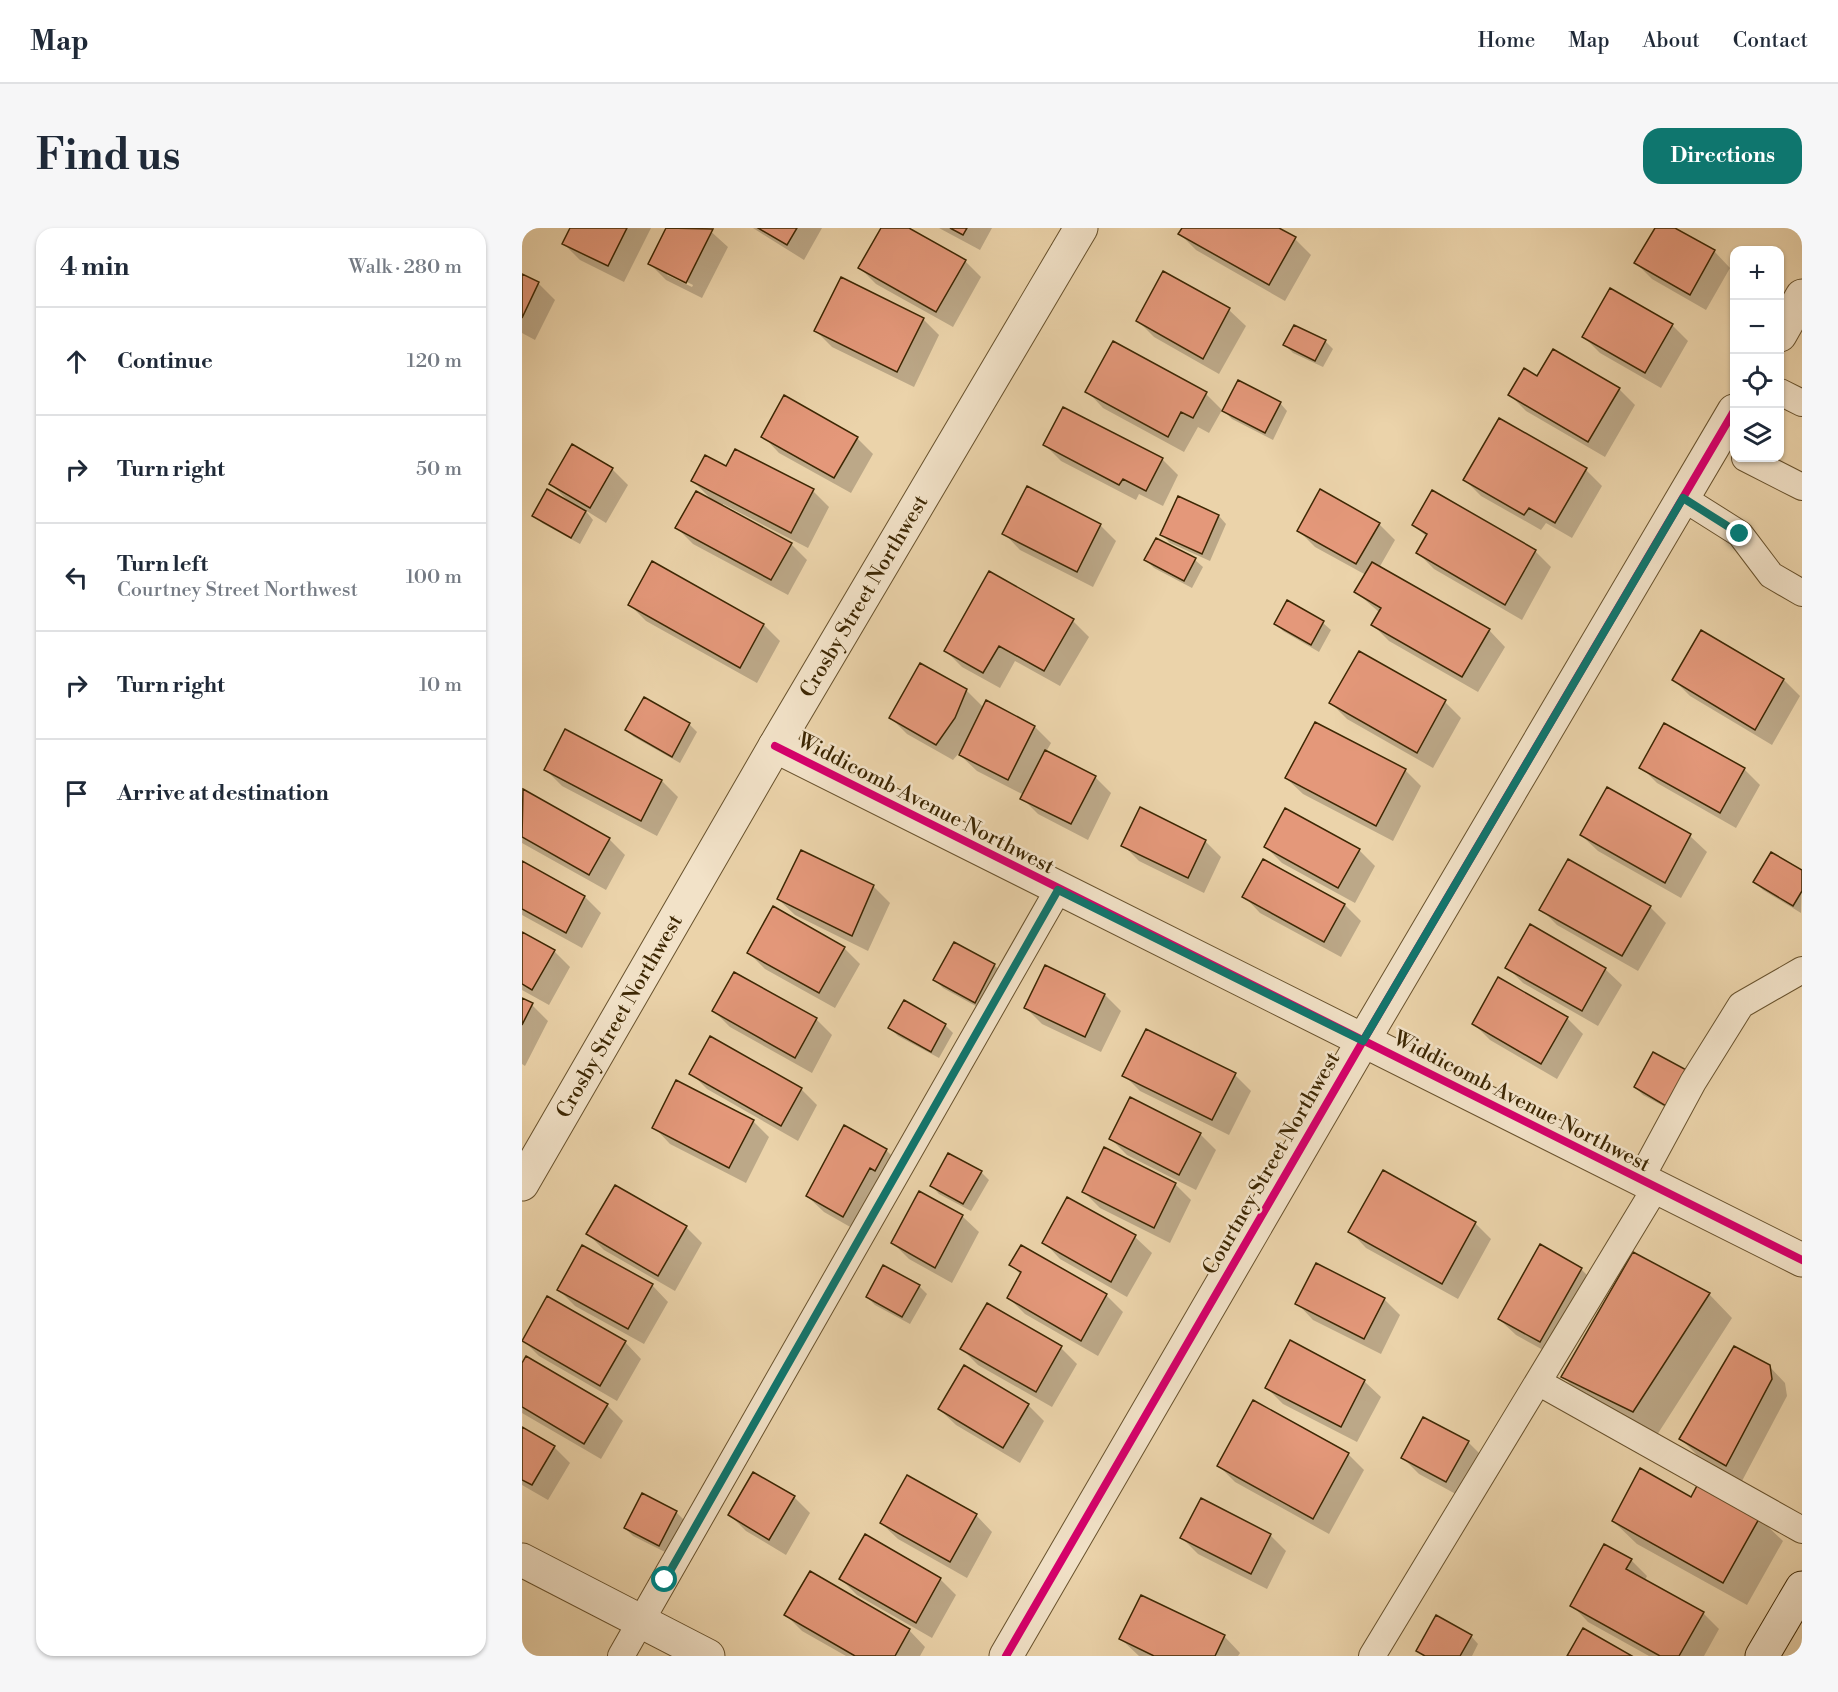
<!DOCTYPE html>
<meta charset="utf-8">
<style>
body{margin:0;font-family:"Libre Bodoni",serif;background:#f6f6f7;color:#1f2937}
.controls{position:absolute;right:18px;top:18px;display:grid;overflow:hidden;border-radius:12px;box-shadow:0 2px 4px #0004}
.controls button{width:54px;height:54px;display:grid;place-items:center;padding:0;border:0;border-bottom:2px solid #e0e1e3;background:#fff;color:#1f2937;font:30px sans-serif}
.stop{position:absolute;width:18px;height:18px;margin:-14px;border:4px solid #0f766e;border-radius:50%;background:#fff}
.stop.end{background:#0f766e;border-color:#fff;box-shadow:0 2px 6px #0008}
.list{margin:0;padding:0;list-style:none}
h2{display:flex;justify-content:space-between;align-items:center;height:78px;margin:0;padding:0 24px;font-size:26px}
h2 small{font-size:20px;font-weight:400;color:#747a83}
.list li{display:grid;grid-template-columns:39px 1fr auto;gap:18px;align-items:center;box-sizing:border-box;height:108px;padding:0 24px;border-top:2px solid #e0e1e3}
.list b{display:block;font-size:22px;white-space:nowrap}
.list p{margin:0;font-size:20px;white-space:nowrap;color:#747a83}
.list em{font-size:20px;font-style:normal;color:#747a83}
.icon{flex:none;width:33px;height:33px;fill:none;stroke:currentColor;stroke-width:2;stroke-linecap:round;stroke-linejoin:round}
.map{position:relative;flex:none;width:1280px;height:1428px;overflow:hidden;border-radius:18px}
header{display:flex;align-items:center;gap:36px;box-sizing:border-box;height:84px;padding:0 30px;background:#fff;border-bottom:2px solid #e0e1e3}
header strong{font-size:28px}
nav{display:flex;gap:33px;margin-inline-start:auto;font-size:21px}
.intro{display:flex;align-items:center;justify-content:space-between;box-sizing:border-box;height:144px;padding:0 36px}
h1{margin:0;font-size:42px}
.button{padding:15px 27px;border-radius:18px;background:#0f766e;color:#fff;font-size:21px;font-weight:700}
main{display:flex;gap:36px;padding:0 36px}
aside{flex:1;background:#fff;border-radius:18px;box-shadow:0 2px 4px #0004}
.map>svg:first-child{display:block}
.shadow{fill:#0003;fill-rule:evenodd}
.building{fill:#e4987a;stroke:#3d2703;stroke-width:1.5}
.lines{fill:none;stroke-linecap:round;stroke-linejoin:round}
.service-casing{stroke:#68522d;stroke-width:28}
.minor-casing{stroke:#68522d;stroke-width:35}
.secondary-casing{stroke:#3d2703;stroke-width:35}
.service{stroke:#f2e2c8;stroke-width:26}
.minor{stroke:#f2e2c8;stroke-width:33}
.secondary{stroke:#f2e2c8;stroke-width:33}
.cycleway-casing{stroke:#f2e2c8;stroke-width:11}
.cycleway{stroke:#d6006c;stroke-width:8}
.route{stroke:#0f766e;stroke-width:8}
.labels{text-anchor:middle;stroke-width:5;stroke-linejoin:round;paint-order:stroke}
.street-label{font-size:21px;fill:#3d2703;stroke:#f2e2c8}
</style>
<header>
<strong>Map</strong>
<nav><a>Home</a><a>Map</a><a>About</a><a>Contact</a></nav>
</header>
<div class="intro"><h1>Find us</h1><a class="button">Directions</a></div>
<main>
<aside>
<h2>4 min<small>Walk · 280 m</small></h2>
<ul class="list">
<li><svg class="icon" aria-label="ahead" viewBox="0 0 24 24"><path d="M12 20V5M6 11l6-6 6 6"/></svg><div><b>Continue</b></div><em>120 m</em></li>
<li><svg class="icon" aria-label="right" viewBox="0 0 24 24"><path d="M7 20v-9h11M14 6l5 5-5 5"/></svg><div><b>Turn right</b></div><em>50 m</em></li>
<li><svg class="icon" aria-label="left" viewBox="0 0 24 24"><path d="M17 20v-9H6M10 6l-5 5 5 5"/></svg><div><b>Turn left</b><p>Courtney Street Northwest</p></div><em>100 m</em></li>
<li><svg class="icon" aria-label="right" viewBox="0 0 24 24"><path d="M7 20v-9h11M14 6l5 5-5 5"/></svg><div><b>Turn right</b></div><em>10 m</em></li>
<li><svg class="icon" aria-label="arrive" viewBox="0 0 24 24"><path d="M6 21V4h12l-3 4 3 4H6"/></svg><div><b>Arrive at destination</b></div></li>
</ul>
</aside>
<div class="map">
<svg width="1280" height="1428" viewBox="0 0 1280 1428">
<rect width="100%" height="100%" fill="#ebd3aa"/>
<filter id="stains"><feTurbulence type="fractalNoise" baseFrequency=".00333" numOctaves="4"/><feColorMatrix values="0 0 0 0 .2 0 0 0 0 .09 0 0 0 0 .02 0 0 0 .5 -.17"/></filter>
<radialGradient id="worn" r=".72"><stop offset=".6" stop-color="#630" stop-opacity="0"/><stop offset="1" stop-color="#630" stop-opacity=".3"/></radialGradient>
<path class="shadow" d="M50,0H129L102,54L58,32L42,16Z
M146,0H185L206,19L180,70L144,52L128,36ZM145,44L171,57L170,59L145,47Z
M231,0H300L282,32Z
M361,0H384L443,33L459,49L431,99L354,56L338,40Z
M417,0H470L458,22Z
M661,0H754L773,11L789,27L763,73L674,22L658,6Z
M1134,0H1150L1192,23L1208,40L1184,82L1130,51L1114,35Z
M642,46L707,82L724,98L697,146L632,109L616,93Z
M0,48L17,56L33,72L13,112L0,105Z
M401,91L417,107L392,159L310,119L294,103Z
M1150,97L1166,113L1139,160L1078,125L1062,109Z
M803,113L811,121L801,139L771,125L763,117Z
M1097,161L1113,177L1083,229L1004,183L988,167Z
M565,163L684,166L700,182L687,205L676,199L662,224L581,180Z
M758,175L765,183L751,212L710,191L702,183Z
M241,208L335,210L351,226L329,265L257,225Z
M523,217L640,231L656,247L641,278L617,266L614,272L539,233Z
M204,240L291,263L307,279L286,320L201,276L200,279L269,316L285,332L266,367L171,316L155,300L191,273L171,253Z
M90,241L106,257L84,295L63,282L71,292L58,316L20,295L12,287L47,274L29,256Z
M1064,242L1080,258L1050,310L1024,295L1019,302L959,268L943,252Z
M657,270L697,288L704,296L688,333L648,315L640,307Z
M857,296L873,312L857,340L967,402L983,419L956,464L867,413L851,397L858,385L834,364L844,347L793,319L777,303Z
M578,297L594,313L571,359L498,322L482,305Z
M892,297L1013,323L1029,339L1000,392L912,341L896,325L905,309Z
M635,312L673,332L681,339L670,360L632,340L624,332Z
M108,377L242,397L258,413L235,455L124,393Z
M551,393L567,409L538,458L493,433L478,460L440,439L424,423Z
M754,395H801L809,402L797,424L761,403Z
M1179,405L1262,452L1278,468L1250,517L1168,468L1152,452Z
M837,425L923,474L939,490L911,540L825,491L809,475Z
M444,462L462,480L465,474L513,499L529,515L524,524L573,549L589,565L566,612L516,586L500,570L502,567L455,543L438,527L442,519L431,532L385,506L369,490Z
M122,471L167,496L175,504L158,535L112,509L104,502Z
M44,503L140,553L156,569L135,608L40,558L24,542Z
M1119,539L1222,541L1238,557L1214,600L1135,555Z
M883,542L899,558L871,613L781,566L764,550Z
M1086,561L1168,608L1185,624L1159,670L1076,623L1059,607Z
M2,563L87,611L103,627L84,662L0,615Z
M683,613L699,629L682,665L617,633L601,617Z
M744,619L837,622L853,638L833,675L760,635Z
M280,624L352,659L368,675L346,723L273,687L256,671Z
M742,633L823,677L839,693L819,729L738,685L722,668Z
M0,635L63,669L79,685L60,720L0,687Z
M1280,644L1279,685L1241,662L1233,654Z
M1128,679L1144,695L1116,743L1035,697L1019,681Z
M1008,698L1083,741L1100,757L1076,798L1001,755L985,739Z
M0,705L32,723L48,739L27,777L0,762Z
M433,716L472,737L480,745L461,782L421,760L413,752Z
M322,720L338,736L313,780L243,741L227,725Z
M523,739L583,767L599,783L579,824L520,796L504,780Z
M0,771L10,777L26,793L3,838L0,836Z
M192,783L294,791L310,807L290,845L208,799Z
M1045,790L1061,806L1035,851L968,812L952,796Z
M423,797L431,805L417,830L376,808L368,800Z
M1132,826L1158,887L1121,867L1113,859Z
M169,845L279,861L295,877L276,913L185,861Z
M602,847H713L729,863L707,907L618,863Z
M231,893L247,909L224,955L148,916L132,899Z
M678,906L694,922L674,962L605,927L589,911Z
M364,922L380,938L337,1004L302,984L285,968Z
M459,944L467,952L449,983L417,966L410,958Z
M653,956L669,972L648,1015L578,980L562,964Z
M398,965L440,988L457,1004L430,1055L387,1031L370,1014Z
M546,971L613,1009L630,1025L605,1069L538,1031L522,1014Z
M953,995L969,1011L936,1071L844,1020L828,1003Z
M164,999L180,1015L153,1063L82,1022L66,1006Z
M499,1019L585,1068L601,1084L576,1128L503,1086L487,1070L499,1047L489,1037Z
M362,1039L397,1058L405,1066L388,1096L353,1077L345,1069Z
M1059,1041L1075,1057L1034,1129L994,1107L977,1091Z
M130,1057L146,1074L122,1116L53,1078L37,1062Z
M1187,1066L1210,1090L1135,1207L1065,1172L1041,1149Z
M862,1071L878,1087L859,1126L791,1092L775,1075Z
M1,1112L103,1114L119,1131L95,1173L17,1128Z
M539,1120L555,1136L530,1179L456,1137L440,1121Z
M0,1138L85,1177L101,1193L79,1231L0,1185Z
M1247,1138L1263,1155L1265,1168L1220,1253L1175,1227L1159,1211Z
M842,1153L859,1169L835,1214L761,1176L745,1160Z
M506,1177L522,1193L498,1235L434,1197L417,1181Z
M0,1201L32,1219L48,1235L26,1272L0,1257Z
M946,1214L962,1230L941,1270L897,1246L881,1230Z
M826,1226L842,1242L807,1306L713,1254L697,1238Z
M272,1269L288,1285L264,1327L224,1303L208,1287Z
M1169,1271L1237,1290L1261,1313L1225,1377L1115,1316L1091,1293Z
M154,1284L162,1292L145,1325L111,1308L103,1300Z
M454,1287L470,1304L445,1350L376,1311L359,1295Z
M748,1307L764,1323L745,1361L676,1326L660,1310Z
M1109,1332L1125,1348L1123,1352L1181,1385L1197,1401L1182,1428H1127L1066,1394L1050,1377Z
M319,1351H418L434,1367L410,1410L335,1367Z
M264,1387L387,1402L403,1419L398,1428H324L280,1403Z
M702,1408L718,1425L716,1428H617L599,1411Z
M949,1408L956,1416L950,1428H901L896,1423Z
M0,1422L11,1428H0Z"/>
<path class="building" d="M48,0H105L86,38L40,16Z
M144,0L191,1L164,55L126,36Z
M236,0H275L265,17Z
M359,0H387L444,32L414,84L336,40Z
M428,0H445L441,7Z
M660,0H757L774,9L747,57L656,6Z
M1133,0H1153L1193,22L1168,67L1112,35Z
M641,43L708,80L681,131L614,93Z
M0,46L17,54L0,90Z
M319,49L402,90L375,144L292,103Z
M1088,60L1151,96L1123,145L1060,109Z
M772,97L804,112L793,133L761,117Z
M591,113L685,164L671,190L659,184L646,209L563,164Z
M1031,121L1098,160L1066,214L986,167L1002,140L1015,148Z
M716,152L759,174L743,205L700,183Z
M262,167L336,209L312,250L239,209Z
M541,179L641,230L624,263L601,251L597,257L521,217Z
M977,190L1065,240L1033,295L1007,280L1002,287L941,252Z
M50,216L91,240L68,280L27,256Z
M213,221L292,261L269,305L169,253L183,227L204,238Z
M505,258L579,296L555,344L480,306Z
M25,261L64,283L49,310L10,288Z
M798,261L858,295L834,336L775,303Z
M910,262L1014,322L983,377L894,325L905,306L890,297Z
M174,263L270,315L249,352L153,300Z
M656,268L697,287L680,326L638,307Z
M634,310L674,330L662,353L622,332Z
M130,333L242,396L218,440L106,377Z
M850,334L968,401L940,449L849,397L859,380L832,364Z
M467,343L552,391L522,443L477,418L461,445L422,423Z
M765,372L802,393L789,417L752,396Z
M1179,402L1262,451L1233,502L1150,452Z
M837,423L924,472L895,525L807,475Z
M398,435L445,461L433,490L414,517L367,490Z
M122,469L168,495L150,529L103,502Z
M464,472L513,498L486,552L437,527Z
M793,494L884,541L854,598L763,550Z
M1142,495L1223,540L1198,585L1117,540Z
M43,501L140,552L119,593L22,542Z
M523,522L574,548L549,596L498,571Z
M1085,559L1169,606L1143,655L1058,607Z
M1,561L88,610L67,647L0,609Z
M618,579L684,612L666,650L599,618Z
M763,580L838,621L816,660L742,619Z
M279,622L352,657L330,708L255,671Z
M1249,624L1280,642V663L1271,678L1231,654Z
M741,631L823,676L802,714L720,669Z
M1046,631L1129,678L1100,728L1017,682Z
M0,633L63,668L44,705L0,681Z
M251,678L323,719L297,765L225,725Z
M1008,696L1084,740L1060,783L983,740Z
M0,704L33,722L10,762L0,756Z
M432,714L473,736L453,775L411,752Z
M523,737L583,766L563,809L502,780Z
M212,744L295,790L273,830L190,783Z
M976,749L1046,789L1019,836L950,796Z
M0,770L11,775L0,797Z
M382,772L424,796L409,824L366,800Z
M624,801L714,845L690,892L600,848Z
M188,808L280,860L259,898L167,846Z
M1131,824L1170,845L1149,881L1112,859Z
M154,852L232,892L207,940L130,900Z
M608,869L679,905L657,947L587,911Z
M322,897L365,921L353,943L348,940L321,989L284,968Z
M582,919L654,955L632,1000L560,964Z
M426,925L460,943L441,976L408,958Z
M861,942L954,994L920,1056L826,1004Z
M93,957L165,998L136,1048L64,1006Z
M397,963L441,987L413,1040L369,1015Z
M545,969L614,1007L589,1054L520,1015Z
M1018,1016L1060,1040L1018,1114L976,1091Z
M60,1017L131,1056L106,1101L35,1062Z
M499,1017L585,1066L559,1113L485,1070L499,1044L487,1037Z
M1111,1024L1188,1065L1111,1184L1039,1149Z
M794,1035L863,1070L842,1111L773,1076Z
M361,1037L398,1057L380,1089L344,1069Z
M25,1068L104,1113L78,1158L0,1113Z
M465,1075L540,1118L514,1164L438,1121Z
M768,1112L843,1152L819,1199L743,1160Z
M1212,1118L1248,1137L1250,1151L1204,1238L1157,1211Z
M4,1128L86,1176L62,1216L0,1179V1135Z
M442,1137L507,1176L481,1220L416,1181Z
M731,1172L827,1225L791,1291L695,1238Z
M901,1189L947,1213L924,1254L879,1230Z
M0,1199L33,1218L10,1257L0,1252Z
M1118,1240L1169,1269L1177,1254L1238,1289L1201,1355L1090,1293Z
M231,1244L273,1268L247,1312L206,1287Z
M385,1247L455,1286L428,1334L358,1295Z
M120,1265L155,1283L137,1318L102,1300Z
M679,1270L749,1306L729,1346L658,1310Z
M343,1306L419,1350L394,1395L317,1351Z
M1082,1316L1110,1331L1104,1341L1182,1384L1157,1428H1138L1048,1378Z
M288,1343L388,1401L373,1428H333L262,1387Z
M619,1367L703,1407L693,1428H632L597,1411Z
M914,1387L950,1407L938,1428H903L894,1423Z
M1061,1400L1110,1428H1045Z"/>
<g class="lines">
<defs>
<path id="service" d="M1258,164L1280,175
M1223,230L1280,259
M1161,270L1218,306L1249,347L1280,365
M1118,952L1171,854L1219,777L1280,742
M1016,1154L1280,1302
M99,1428L536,662
M850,1428L1134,959"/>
<g id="minor">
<path d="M1258,107L1280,68"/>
<path d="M253,518L1280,1032"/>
<path id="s1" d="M0,956L253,518L559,0"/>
<path d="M0,1332L186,1428"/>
<path d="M484,1428L841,813L1212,183"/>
</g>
<path id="secondary" d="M1240,1428L1280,1360"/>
</defs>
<use href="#service" class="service-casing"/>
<use href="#minor" class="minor-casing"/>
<use href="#secondary" class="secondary-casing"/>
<use href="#service" class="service"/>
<use href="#minor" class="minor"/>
<use href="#secondary" class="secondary"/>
<defs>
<path id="cycleway" d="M253,518L1280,1032
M484,1428L841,813L1212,183"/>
</defs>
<use href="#cycleway" class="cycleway-casing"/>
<use href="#cycleway" class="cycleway"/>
</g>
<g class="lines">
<path class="route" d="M143,1352L536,662L841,813L1161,270L1218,306"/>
</g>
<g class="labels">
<g class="street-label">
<text dy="7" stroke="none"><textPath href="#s1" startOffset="680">Crosby Street Northwest</textPath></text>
<text transform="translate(404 575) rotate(27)" y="7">Widdicomb Avenue Northwest</text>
<text dy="7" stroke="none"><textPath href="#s1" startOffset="194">Crosby Street Northwest</textPath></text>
<text transform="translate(1000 873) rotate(27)" y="7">Widdicomb Avenue Northwest</text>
<text transform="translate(749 935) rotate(-60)" y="7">Courtney Street Northwest</text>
</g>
</g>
<rect width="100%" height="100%" filter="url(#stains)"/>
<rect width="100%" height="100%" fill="url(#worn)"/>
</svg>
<div class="controls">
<button>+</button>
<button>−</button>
<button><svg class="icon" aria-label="locate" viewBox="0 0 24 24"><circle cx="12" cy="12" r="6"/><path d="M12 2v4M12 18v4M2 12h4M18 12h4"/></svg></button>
<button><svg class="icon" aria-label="layers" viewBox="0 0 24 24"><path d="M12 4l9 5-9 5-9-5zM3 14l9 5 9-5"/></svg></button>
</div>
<div class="stop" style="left:143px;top:1352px"></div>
<div class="stop end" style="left:1218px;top:306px"></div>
</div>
</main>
